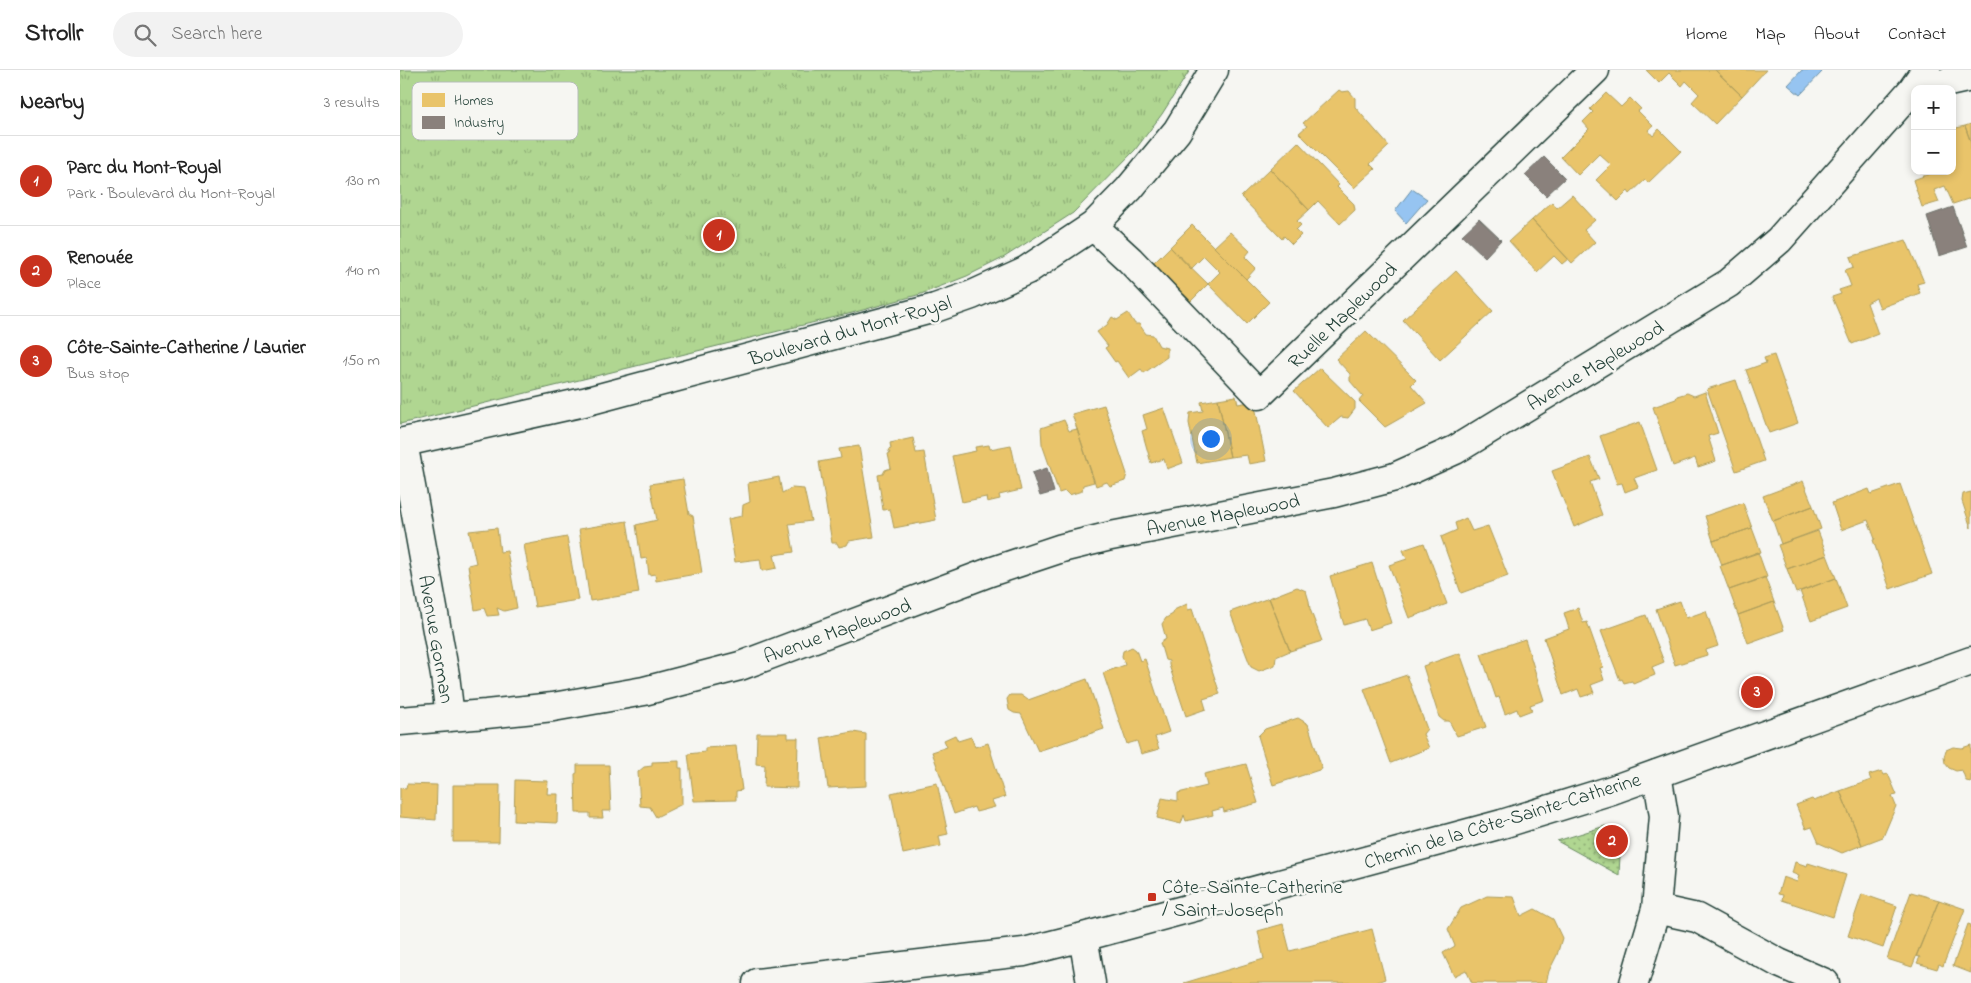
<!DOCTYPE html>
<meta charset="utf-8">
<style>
body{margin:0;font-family:"Indie Flower",sans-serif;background:#f2f2f2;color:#222}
.controls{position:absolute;right:15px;top:15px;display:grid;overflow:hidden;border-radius:10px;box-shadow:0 2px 8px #0003}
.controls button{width:45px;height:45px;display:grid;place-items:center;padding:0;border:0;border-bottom:1px solid #e0e0e0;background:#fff;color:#222;font:25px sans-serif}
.you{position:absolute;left:810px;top:368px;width:18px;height:18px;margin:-12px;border:4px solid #fff;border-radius:50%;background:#1a73e8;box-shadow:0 0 0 8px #1a73e833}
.badge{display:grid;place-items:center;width:32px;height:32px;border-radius:50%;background:#c8321e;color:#fff;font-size:16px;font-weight:700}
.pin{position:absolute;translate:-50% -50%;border:2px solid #fff;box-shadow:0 1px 5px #0006}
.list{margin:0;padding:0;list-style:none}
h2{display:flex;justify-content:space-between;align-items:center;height:65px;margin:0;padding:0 20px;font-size:21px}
h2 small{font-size:16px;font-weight:400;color:#767676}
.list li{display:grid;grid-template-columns:32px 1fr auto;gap:15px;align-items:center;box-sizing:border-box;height:90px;padding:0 20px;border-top:1px solid #e0e0e0}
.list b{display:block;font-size:19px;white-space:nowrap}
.list p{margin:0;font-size:16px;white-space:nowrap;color:#767676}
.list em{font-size:16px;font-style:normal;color:#767676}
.icon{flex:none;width:28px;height:28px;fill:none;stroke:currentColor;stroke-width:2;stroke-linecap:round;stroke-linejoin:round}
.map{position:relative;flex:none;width:1571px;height:913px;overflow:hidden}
header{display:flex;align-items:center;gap:30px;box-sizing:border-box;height:70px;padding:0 25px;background:#fff;border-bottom:1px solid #e0e0e0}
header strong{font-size:24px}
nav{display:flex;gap:28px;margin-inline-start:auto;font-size:18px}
.search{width:350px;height:45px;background:#f2f2f2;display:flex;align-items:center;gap:12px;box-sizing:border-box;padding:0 18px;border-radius:28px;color:#767676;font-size:19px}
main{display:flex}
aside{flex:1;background:#fff}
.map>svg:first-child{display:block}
.grass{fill:url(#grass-dots);stroke:#688a62}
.park{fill:url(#park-tufts);stroke:#688a62}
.water{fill:#96c4f1;stroke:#668ea5}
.homes{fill:#e9c46a;stroke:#ac9c5a}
.industry{fill:#8a817c;stroke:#6a6d66}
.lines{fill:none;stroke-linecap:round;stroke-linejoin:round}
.minor-casing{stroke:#1f3d34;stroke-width:31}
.major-casing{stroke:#1f3d34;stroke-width:31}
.minor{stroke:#f6f6f2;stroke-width:28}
.major{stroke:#f6f6f2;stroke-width:28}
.poi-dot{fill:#c8321e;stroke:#f6f6f2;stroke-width:2}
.labels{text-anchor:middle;stroke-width:5;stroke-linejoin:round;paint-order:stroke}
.street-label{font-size:20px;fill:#1f3d34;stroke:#f6f6f2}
.poi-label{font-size:20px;fill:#1f3d34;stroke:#f6f6f2;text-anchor:start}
.key{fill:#f6f6f2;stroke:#b6beb9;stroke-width:1}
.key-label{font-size:14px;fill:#1f3d34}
</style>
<header>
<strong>Strollr</strong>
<div class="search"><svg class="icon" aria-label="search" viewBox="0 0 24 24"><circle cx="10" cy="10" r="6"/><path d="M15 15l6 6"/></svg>Search here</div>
<nav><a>Home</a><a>Map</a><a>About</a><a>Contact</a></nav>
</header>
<main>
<aside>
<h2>Nearby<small>3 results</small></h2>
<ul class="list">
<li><span class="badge">1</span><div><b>Parc du Mont-Royal</b><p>Park · Boulevard du Mont-Royal</p></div><em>130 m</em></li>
<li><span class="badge">2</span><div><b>Renouée</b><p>Place</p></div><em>140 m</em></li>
<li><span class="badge">3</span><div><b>Côte-Sainte-Catherine / Laurier</b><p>Bus stop</p></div><em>150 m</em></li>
</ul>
</aside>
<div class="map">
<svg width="1571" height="913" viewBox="0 0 1571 913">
<defs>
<pattern id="grass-dots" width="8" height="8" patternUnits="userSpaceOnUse" patternTransform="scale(1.25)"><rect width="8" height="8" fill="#b0d691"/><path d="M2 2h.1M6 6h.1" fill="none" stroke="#8faf77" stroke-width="1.8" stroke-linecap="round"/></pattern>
<pattern id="park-tufts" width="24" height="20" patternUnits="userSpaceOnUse" patternTransform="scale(1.25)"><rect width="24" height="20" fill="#b0d691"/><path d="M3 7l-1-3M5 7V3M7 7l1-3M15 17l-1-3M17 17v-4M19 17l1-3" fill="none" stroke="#8faf77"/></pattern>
</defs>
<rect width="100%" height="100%" fill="#f6f6f2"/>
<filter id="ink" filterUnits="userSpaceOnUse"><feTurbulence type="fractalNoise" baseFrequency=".02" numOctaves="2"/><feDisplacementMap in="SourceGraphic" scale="10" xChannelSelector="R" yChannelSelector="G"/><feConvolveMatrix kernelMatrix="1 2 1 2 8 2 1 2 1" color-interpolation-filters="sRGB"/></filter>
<g filter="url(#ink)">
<path class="grass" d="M1205,756L1214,758L1221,765L1219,805L1157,771Z"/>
<path class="park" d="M0,0H790L762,44L735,80L673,143L603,188L567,206L521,224L452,243L0,354Z"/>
<path class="water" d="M1402,0H1420L1422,2L1400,25L1388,15Z
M1012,119L1027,129L1006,153L995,141Z"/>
<path class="homes" d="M1246,0H1315L1342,26L1315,54L1292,32L1299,24L1286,11L1282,16L1269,3L1259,13Z
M1315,0H1366L1342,26Z
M939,20L942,22L949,21L955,28V37L989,76L970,94L975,99L954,118L899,63L907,56L903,53Z
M1206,23L1221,37L1230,28L1241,39L1238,41L1253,56L1248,60L1253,66L1259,59L1281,81L1248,113L1245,110L1230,124L1228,121L1218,131L1196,110L1211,95L1199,84L1178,105L1161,87L1189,59L1183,52L1193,42L1190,39Z
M1571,54V73L1565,56Z
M1565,56L1571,73V128L1553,134L1545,116L1534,120L1539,132L1522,137L1513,110L1532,103L1531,101H1552V59Z
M898,72L939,115L937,117L954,134L955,140L940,154L918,131L909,140L870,99Z
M870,99L909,140L897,151L901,155L896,160L901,165L892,174L884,166L882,169L841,127Z
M1172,125L1195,150L1184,160L1195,172L1172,193L1132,150L1152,132L1157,138Z
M1132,150L1168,189L1162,194L1154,186L1137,202L1109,171Z
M792,155L869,232L847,254L808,214L820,202L804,186L791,199L770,177Z
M830,162L850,181L845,187L856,198L846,209L814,177Z
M1506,170L1524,212L1517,214L1520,223L1480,238L1476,228L1467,233L1478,264L1452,274L1432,227L1441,224L1439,220L1451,216L1445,200L1454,197L1450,187Z
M770,177L808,214L791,231L784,224L781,228L750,197Z
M1056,201L1093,241L1040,290L1003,250Z
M728,243L735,254H739L746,264L753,265L759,276L767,278V287L744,303L741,299L729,308L717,291L715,292L705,278L708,276L697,262L707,255L712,247L717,250Z
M966,261L1016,310L1011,315L1027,333L985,357L959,331L963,326L950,311V304L936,289Z
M1374,285L1398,353L1369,363L1346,300L1366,293L1364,288Z
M920,298L955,332V339L948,348L941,347L928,358L894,321Z
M1336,310L1364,391L1336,401L1307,319Z
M1305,322L1318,363L1308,366L1316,391L1298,397L1295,388L1273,396L1253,337L1276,329L1277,326L1287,323L1294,326Z
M836,326L838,334L850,332L856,341L866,391L849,394L847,385L830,387L818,329Z
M818,329L830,387L797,393L789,353L790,343L803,341L801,332Z
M704,335L727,404L725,411L710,416L707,412L696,416L672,344Z
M764,338L783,393L767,399L764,389L751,393L742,361L747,359L743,345Z
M664,350L669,361L677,359L694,412L683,415L682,421L669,425L665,421L659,423L642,374L641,358Z
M1240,352L1257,400L1234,408L1238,417L1225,422L1222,413L1217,414L1200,366Z
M513,368L516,383L524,382L536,450L494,458L490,439L483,440L478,405L483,404L485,400L491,398L488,384L490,383L488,380L491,379L490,373Z
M589,375L590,379L611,375L621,420L599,425L600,429L587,432L586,427L562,432L552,386L576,381L575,377Z
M459,376L474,467L449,471L447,475L439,477L437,473H432L419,392L441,388L439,379Z
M1190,387L1199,409L1190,412L1202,445L1174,457L1152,401Z
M379,407L382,423L392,418L404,419L411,451L389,454L394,482L374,485L377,498L362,501L360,489L335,492L328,449L342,446L343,435L350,432L348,413Z
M283,409L289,444L293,446L302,503L256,511L255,504L249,505L247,488L241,489L236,455L257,450L250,414Z
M1403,411L1413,436L1373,451L1363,426Z
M1500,414L1532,504L1490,519L1473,470L1475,469L1468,450L1441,460L1432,433L1469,419L1471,424Z
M1571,422V458L1562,431L1563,424Z
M1343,433L1352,458L1313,471L1305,446Z
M1413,436L1421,459L1381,474L1373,451Z
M1066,448L1072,461L1088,456L1108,506L1061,523L1041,467L1057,460L1055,453Z
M227,451L239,523L190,531L179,459Z
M97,458L100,482L107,481L117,538L104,541L97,538L99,545L87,546L84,538L75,540L68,495L76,493L69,461Z
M1352,458L1361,482L1322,495L1313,471Z
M1418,461L1427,485L1387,499L1378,475Z
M167,467L178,530L135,537L124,475Z
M1024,473L1047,534L1009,548L989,495L1007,489L1003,480Z
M1358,482L1367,507L1329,520L1320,496Z
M1427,485L1436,508L1396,523L1387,499Z
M972,493L991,553L969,560L965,549L944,555L930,506Z
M1365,507L1374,532L1338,545L1329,520Z
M1436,508L1447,538L1411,551L1400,521Z
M897,517L906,521L909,531L910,539L922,571L890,581L869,528Z
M869,528L890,581L876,587L875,595L859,601L851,597L830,542Z
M1280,531L1286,548L1306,541L1318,576L1306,580L1307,585L1275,595L1256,539Z
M1374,532L1384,560L1348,573L1338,545Z
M787,534L788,540L792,539L820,624L803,629L806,639L786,646L769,595V591L765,590L760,573L766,569L762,554L766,548L773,544L774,540Z
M1178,538L1183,553L1187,552L1203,597L1200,598L1204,610L1191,615L1194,623L1181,627L1178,619L1163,625L1144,568L1169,559L1164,543Z
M1246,545L1264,592L1252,597L1255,605L1233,614L1232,611L1224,613L1222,609L1220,610L1201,561Z
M1125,569L1144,630L1130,635L1132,640L1119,645L1117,639L1105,644L1099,627L1096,628L1081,584Z
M732,577L736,580L740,591L745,589L769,662L755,667L759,679L741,684L737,671L727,674L703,603L725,595L722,586L723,581Z
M1060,583L1086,657L1057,666L1049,651H1044L1039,647L1023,596Z
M1007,605L1027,659L1023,664L1029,678L991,693L964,619Z
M687,609L704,659L638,681L621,644L614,643L609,640L607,629L610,625H621L628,630Z
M898,648L908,654L922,699L873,715L858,666L865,659Z
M453,662L466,664V716L428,718L421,668Z
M357,663H388V668H398L397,718L364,717L365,695L356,694Z
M555,665L558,671L571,667L575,677L588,673L605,727L592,731L595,737L576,742L574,737L554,744L532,682L547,677L544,670Z
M1571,675V712L1566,711L1562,700L1556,701L1549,698L1545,693L1544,687L1546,680L1553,677L1562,678Z
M336,676L342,720L336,721V730L294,731L288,684L305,682V678Z
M279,691V698H282V734L256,747L250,737L240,736L238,702L244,697L252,696V692Z
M846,694L858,733L824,742L823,738L812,741L813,745L786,751L784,745L781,754L757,748L762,728L778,731V723L807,716L804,704Z
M177,695H209L211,741H202L203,748H190V743H176L175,704L177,703Z
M1482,701L1484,705L1488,704L1497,725L1492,726L1496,736L1483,767L1462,775L1440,721L1471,710L1469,705Z
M115,710L148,711L147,724H158L157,753L114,751Z
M537,713L548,764L539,766L541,776L503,784L491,723Z
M7,714L37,715L36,750L0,747V718L6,719Z
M53,715H100L99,772H53Z
M1440,721L1462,775L1442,783L1419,773L1412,757L1406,759L1396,735L1412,729L1414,731Z
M1395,792L1407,796L1408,793L1446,805L1433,847L1382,830L1383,825L1378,824L1383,807L1397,812L1399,806L1392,803Z
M1511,822L1539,830L1512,897L1487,889Z
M1462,824L1497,836L1483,878L1448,866Z
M1087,826L1114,827L1121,846L1135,839L1153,849L1162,868L1157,885L1149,901L1146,913H1072L1066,900L1054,906L1043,883L1055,876L1048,859L1061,838Z
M1539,830L1565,839L1543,896L1539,894L1537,899L1517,893L1520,887L1516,886Z
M883,854L890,881L972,859L985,909L974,913H784L864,889L858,861Z
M1568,854L1571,855V903L1553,896Z"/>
<path class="industry" d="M1144,87L1165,108L1146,126L1125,105Z
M1553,137L1567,177L1539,186L1527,146Z
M1079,149L1101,170L1085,187L1062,165Z
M647,398L654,422L640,426L632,403Z"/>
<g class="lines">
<defs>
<path id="minor" d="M1517,19L1571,7
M693,156L730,190L859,325L1195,0
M3,372L45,605L50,647
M0,373L184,332L535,238L572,225L627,200L693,156L729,119L777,61L814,0
M0,651L86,644L153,637L244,621L340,596L590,502L662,478L711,466L934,423L995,407L1055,380L1329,213L1379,170L1512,20L1526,0
M1256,839L1297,848L1379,893L1425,913
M1234,913L1256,839L1264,746L1257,704"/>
<path id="major" d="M683,867L691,913
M357,913L624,882L683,867L1102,754L1212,720L1571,591"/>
</defs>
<use href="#minor" class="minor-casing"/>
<use href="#major" class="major-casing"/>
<use href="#minor" class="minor"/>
<use href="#major" class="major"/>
</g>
</g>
<rect class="poi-dot" x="747" y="822" width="10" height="10" rx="2.5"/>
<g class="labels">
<g class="street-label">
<text transform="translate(942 245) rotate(-44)" y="7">Ruelle Maplewood</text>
<text transform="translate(450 260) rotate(-16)" y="7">Boulevard du Mont-Royal</text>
<text transform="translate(1195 295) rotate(-31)" y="7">Avenue Maplewood</text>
<text transform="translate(823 444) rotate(-11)" y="7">Avenue Maplewood</text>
<text transform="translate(437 560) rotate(-20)" y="7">Avenue Maplewood</text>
<text transform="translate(37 569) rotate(80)" y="7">Avenue Gorman</text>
<text transform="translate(1102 750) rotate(-17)" y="7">Chemin de la Côte-Sainte-Catherine</text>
</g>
<g class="poi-label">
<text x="762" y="823">Côte-Sainte-Catherine<tspan x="762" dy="23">/ Saint-Joseph</tspan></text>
</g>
</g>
<rect x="12" y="12" width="166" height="58" rx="8" class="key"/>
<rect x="22" y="23" width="23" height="14" fill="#e9c46a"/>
<rect x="22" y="46" width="23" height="13" fill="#8a817c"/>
<g class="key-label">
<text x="54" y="35">Homes</text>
<text x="54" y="57">Industry</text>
</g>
</svg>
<div class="controls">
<button>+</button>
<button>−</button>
</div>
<div class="you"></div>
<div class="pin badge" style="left:319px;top:165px">1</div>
<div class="pin badge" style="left:1212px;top:771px">2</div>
<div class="pin badge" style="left:1357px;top:622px">3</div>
</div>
</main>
